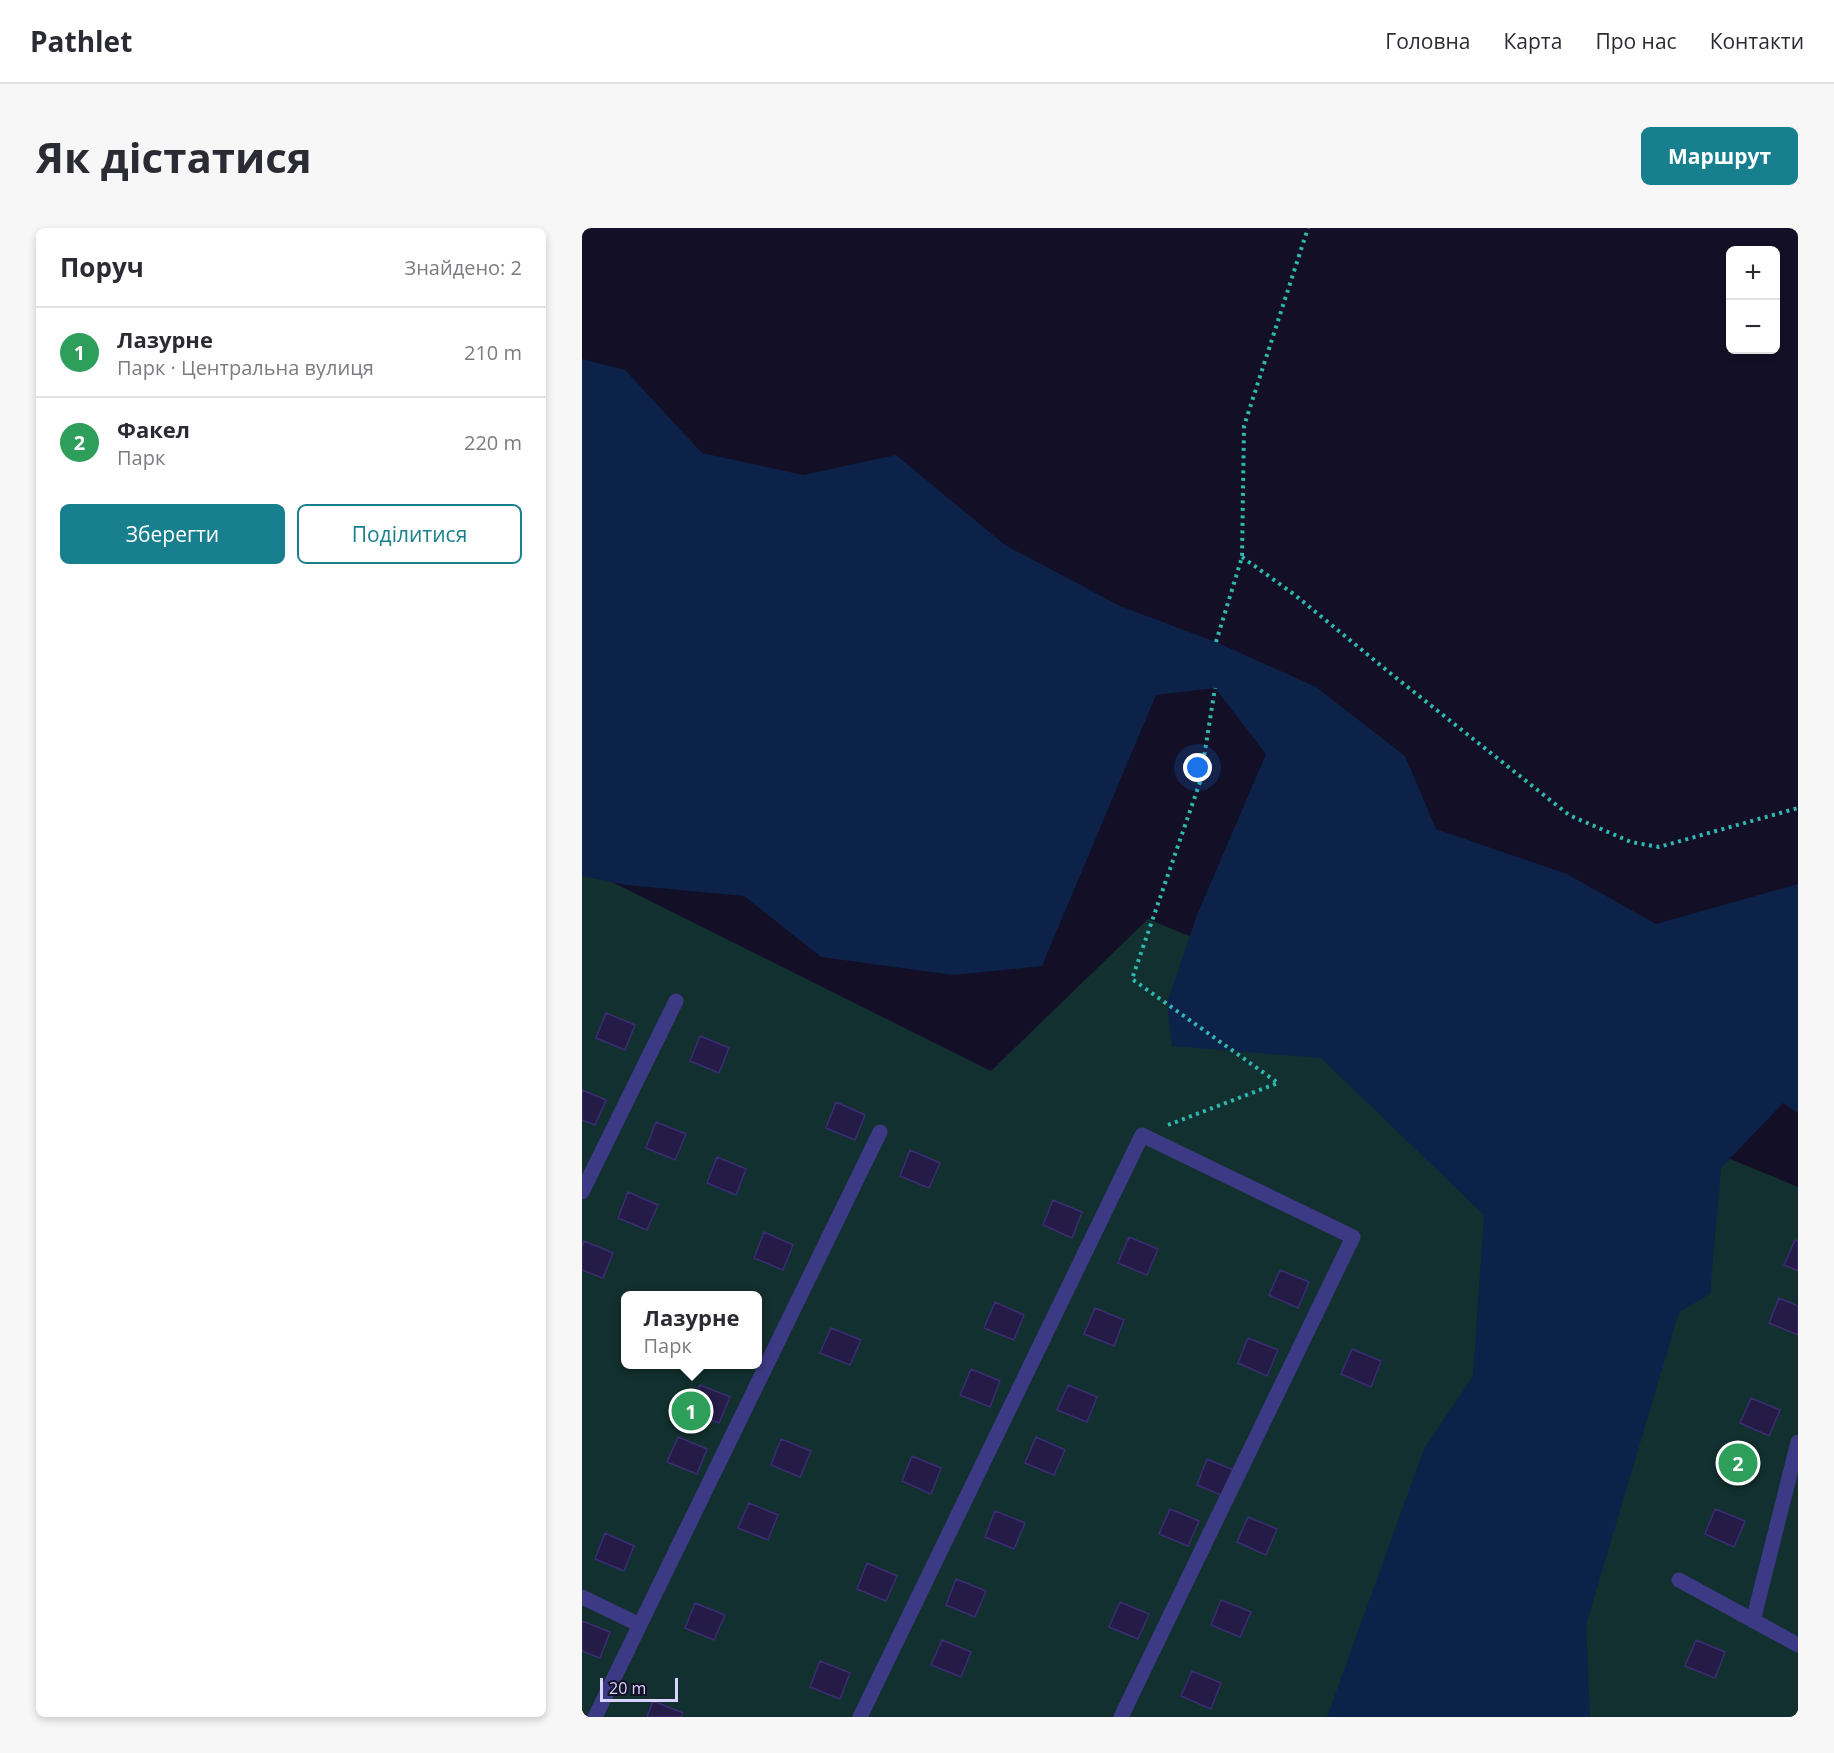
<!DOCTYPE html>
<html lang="uk">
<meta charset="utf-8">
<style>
body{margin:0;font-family:"Open Sans",sans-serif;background:#f7f7f7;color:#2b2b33}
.controls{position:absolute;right:18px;top:18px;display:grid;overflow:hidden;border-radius:9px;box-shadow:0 3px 9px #0003}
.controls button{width:54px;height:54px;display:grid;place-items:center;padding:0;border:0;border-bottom:2px solid #e1e1e2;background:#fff;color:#2b2b33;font:30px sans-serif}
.scale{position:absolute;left:18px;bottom:15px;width:78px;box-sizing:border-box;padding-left:6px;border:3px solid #d9d4ff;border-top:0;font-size:16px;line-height:21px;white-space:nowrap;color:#d9d4ff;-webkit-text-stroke:4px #130f26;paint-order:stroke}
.you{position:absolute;left:616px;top:540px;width:21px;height:21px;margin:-15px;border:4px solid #fff;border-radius:50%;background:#1a73e8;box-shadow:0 0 0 9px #1a73e833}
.badge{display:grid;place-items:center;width:39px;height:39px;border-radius:50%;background:#187f8f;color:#fff;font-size:20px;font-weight:700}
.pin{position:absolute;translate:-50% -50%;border:3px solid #fff;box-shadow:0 2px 6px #0006}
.popup{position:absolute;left:39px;top:1063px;width:141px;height:78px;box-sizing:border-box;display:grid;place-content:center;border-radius:9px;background:#fff;filter:drop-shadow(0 2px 4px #0005);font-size:20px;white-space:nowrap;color:#7c7c81}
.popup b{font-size:22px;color:#2b2b33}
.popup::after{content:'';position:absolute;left:50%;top:100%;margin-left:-12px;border:12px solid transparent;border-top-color:#fff}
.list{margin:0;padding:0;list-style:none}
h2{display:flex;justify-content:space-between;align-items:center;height:78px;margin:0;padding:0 24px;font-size:26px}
h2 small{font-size:20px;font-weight:400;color:#7c7c81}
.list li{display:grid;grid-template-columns:39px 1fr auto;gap:18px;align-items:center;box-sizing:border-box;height:90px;padding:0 24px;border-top:2px solid #e1e1e2}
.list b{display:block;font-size:22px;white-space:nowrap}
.list p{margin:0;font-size:20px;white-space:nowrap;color:#7c7c81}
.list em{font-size:20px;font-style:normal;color:#7c7c81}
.actions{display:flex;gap:12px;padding:18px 24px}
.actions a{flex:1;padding:14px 0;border:2px solid #187f8f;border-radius:9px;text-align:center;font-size:21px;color:#187f8f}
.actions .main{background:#187f8f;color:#fff}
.map{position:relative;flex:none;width:1216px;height:1489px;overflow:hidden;border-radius:9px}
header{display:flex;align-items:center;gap:36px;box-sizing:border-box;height:84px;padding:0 30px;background:#fff;border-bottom:2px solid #e1e1e2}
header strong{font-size:28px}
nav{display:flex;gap:33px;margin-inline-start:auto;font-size:21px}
.intro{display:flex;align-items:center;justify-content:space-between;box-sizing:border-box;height:144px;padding:0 36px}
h1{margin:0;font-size:42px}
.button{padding:15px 27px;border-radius:9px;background:#187f8f;color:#fff;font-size:21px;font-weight:700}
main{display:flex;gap:36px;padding:0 36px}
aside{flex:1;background:#fff;border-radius:9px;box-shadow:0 3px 9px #0003}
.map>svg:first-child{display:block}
.green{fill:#12302f;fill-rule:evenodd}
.water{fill:#0c2248}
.building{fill:#241b47;stroke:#3b2d73;stroke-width:1.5}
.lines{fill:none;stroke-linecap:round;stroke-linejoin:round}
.path{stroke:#2fb8b0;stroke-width:4;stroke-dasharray:3 4.5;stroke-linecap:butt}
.street{stroke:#3d3a85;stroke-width:15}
</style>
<header>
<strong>Pathlet</strong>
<nav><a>Головна</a><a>Карта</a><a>Про нас</a><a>Контакти</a></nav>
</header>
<div class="intro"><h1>Як дістатися</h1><a class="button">Маршрут</a></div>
<main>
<aside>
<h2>Поруч<small>Знайдено: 2</small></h2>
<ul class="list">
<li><span class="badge" style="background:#2e9e5b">1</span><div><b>Лазурне</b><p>Парк · Центральна вулиця</p></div><em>210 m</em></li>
<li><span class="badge" style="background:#2e9e5b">2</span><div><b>Факел</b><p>Парк</p></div><em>220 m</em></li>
</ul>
<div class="actions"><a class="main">Зберегти</a><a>Поділитися</a></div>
</aside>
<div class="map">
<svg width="1216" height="1489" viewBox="0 0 1216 1489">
<rect width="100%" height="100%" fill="#130f26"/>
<path class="green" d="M0,639L409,843L566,691L1216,959V1489H0ZM43,1068H175V1136H43Z"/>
<path class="water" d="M0,131L43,142L120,225L221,247L314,227L423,317L538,378L634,414L734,459L823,528L854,601L985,646L1074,696L1216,656V885L1201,875L1139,940L1128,1066L1097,1084L1004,1397L1008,1489H745L842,1221L891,1148L902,987L739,830L590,818L585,775L615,687L684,526L633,460L574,467L460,738L372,747L239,729L162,668L44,657L0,648Z"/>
<path class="building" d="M24,785L53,797L43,822L14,810Z
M118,808L147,820L137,845L108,833Z
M0,862L24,872L13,897L0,892Z
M254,874L283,887L273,912L244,900Z
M74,894L104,906L93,932L64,920Z
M328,922L358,935L347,960L318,948Z
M135,929L164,941L154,967L125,955Z
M46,964L76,977L65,1002L36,990Z
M471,972L500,984L490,1010L461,997Z
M182,1004L211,1017L201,1042L172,1030Z
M547,1009L576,1021L565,1047L536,1035Z
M1213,1012L1216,1013V1043L1202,1037Z
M2,1013L31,1025L21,1050L0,1042V1018Z
M698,1042L727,1054L716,1080L687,1067Z
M1197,1070L1216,1078V1107L1187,1095Z
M413,1074L442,1087L432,1112L402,1100Z
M513,1080L542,1092L532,1118L502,1106Z
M249,1100L279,1112L268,1137L238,1125Z
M666,1110L696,1122L685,1148L656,1135Z
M770,1121L799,1133L789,1159L759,1146Z
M389,1141L418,1153L408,1179L378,1167Z
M118,1157L148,1169L137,1195L107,1183Z
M486,1157L515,1169L505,1194L475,1182Z
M1169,1170L1198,1182L1187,1208L1158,1195Z
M96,1209L125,1221L115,1246L85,1234Z
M454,1209L483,1222L472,1247L443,1235Z
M199,1211L229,1223L218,1249L189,1237Z
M330,1228L359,1240L349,1266L320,1253Z
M625,1231L654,1243L644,1269L615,1257Z
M167,1275L196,1287L186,1312L156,1300Z
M588,1281L617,1293L606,1318L577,1306Z
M1133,1281L1163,1293L1152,1319L1123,1306Z
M413,1283L443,1295L432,1321L403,1309Z
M666,1289L695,1301L684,1327L655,1314Z
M23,1305L52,1318L42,1343L13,1331Z
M285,1335L315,1348L304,1373L275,1361Z
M374,1351L404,1363L393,1389L364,1377Z
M639,1372L669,1384L658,1409L629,1397Z
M538,1374L567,1386L556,1411L527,1399Z
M113,1375L143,1387L132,1412L103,1400Z
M0,1393L28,1404L18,1430L0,1423Z
M360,1412L389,1424L379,1449L349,1437Z
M1114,1412L1143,1424L1133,1450L1103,1438Z
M238,1433L268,1445L258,1471L228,1459Z
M610,1443L639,1455L629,1481L599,1468Z
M71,1473L101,1485L99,1489H65Z"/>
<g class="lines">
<path class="path" d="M660,329L713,367L808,445L987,587L1049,614L1077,619L1216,580
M634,414L660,329L662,198L726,0
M586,897L696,855L550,751L618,554L633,460"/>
<path class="street" d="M0,964L94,773
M1097,1352L1216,1417
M0,1369L58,1397
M1171,1393L1216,1214
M13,1489L298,904
M278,1489L560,907L771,1009L539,1489"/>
</g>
</svg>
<div class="controls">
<button>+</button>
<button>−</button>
</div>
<div class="scale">20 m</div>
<div class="you"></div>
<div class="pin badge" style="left:109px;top:1183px;background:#2e9e5b">1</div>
<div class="popup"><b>Лазурне</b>Парк</div>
<div class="pin badge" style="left:1156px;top:1235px;background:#2e9e5b">2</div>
</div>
</main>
